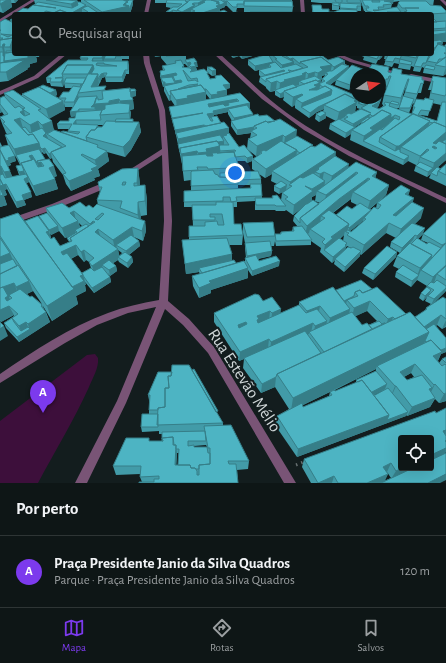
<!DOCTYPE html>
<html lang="pt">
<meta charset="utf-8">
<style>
body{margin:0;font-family:"Alegreya Sans",sans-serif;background:#171f1f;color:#f1f3f6}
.controls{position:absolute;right:12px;bottom:12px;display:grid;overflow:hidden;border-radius:4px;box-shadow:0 4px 16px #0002}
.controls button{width:36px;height:36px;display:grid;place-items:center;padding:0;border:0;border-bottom:1px solid #2e3535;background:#0e1616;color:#f1f3f6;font:20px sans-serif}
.compass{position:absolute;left:350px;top:68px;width:36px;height:36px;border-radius:50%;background:#0e1616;box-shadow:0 4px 16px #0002;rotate:77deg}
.you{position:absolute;left:235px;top:173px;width:14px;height:14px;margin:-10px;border:3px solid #fff;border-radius:50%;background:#1a73e8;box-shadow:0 0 0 6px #1a73e833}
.badge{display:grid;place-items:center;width:26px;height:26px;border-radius:50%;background:#7c3aed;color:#fff;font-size:13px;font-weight:700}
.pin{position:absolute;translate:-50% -33px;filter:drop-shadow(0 1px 2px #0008)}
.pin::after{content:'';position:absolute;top:21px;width:14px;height:12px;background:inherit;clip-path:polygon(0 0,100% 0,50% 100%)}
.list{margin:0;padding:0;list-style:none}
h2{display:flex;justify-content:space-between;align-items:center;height:52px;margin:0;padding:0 16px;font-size:17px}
h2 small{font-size:13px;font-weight:400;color:#9b9fa1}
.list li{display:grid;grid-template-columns:26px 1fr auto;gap:12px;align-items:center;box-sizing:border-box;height:72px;padding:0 16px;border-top:1px solid #2e3535}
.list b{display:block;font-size:15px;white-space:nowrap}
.list p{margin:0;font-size:13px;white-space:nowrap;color:#9b9fa1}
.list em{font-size:13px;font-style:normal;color:#9b9fa1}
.icon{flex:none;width:22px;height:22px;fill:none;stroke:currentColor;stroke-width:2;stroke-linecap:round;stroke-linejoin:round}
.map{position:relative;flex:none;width:446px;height:483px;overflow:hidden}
.search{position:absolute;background:#0e1616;box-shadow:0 4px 16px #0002;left:12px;right:12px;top:12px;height:44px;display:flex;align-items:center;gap:10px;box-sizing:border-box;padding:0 14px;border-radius:4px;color:#9b9fa1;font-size:15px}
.sheet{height:124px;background:#0e1616}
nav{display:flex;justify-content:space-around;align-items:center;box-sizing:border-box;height:56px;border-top:1px solid #2e3535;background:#0e1616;font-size:11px;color:#9b9fa1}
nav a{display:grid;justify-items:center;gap:2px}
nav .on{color:#7c3aed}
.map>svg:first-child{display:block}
.green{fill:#3d0f3b}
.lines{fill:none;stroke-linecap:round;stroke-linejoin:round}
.path{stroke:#666f70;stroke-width:3;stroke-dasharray:1.5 4;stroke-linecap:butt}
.minor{fill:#795476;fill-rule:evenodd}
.tertiary{fill:#795476;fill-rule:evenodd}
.wall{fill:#429ba8;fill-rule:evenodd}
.shaded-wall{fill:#367e88}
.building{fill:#4db4c3;stroke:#367e88;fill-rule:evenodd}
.labels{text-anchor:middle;stroke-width:4;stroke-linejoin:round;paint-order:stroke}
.near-street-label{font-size:17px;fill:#cfd6d7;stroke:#131d1e}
</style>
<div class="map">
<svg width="446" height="483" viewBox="0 0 446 483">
<rect width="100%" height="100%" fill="#131d1e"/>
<path class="green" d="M95,354L98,358C99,368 93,377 89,387C74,420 55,451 38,483H0V421L87,355Z"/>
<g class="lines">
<path class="path" d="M296,465L306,461"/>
<path class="minor" d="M31,0H36L0,22V19Z
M147,0H151L148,14H144Z
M300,0H304L305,14H301Z
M61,54H67L38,78L0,95V91L34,76Z
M143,54H149L150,63L165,110L168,150L172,221L168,301L189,319L214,347L296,483H284L208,353L183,325L165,309L126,403L87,483H75L117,401L156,307L128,313L97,325L65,343L0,383V374C34,351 69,327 108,313C124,307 141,303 159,300L164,221L162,155L129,176H127L123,174L162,149L159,110L144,63Z
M214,54H220C242,74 263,95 287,113C336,148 392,172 446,198V203L349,156L304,130L262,99Z
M333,54H340L354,60L403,74L400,76L350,62Z
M411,74L446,81V85L409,77V75Z
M105,182H111L112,184L111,186L58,208L0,228V222L52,204Z"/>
<path class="tertiary" d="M440,0H444L446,2V6Z"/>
</g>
<path class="wall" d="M0,0H18L15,3H11L12,7L3,13L0,12Z
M34,0H77L78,2H81V0H133V4L130,14H82L84,13L82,12L78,14H14V54H40L39,57H36L37,62L30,64V67L27,68L28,69L8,81L0,82V22L5,19L11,22L10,20L14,18L13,15L23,8L28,9L33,5L35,6L34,5L35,4Z
M155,0H292L293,7L292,14H244V8H237L236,12H233L227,6H225V7L220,9V11L229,13L240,14H166V12L171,8L166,7V3H155Z
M311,0H434L433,6L446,11V42H443L442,45L444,46L446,44V74L443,76L423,73L424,68L422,67L420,72L413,71L414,67L411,66L410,70L398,68L399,64L394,63L392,67L384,65L386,59H384L385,54H432V14H312V5L329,12H334L340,10V6H339V10H332V3H320L311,2ZM400,1L398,3L397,7L391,8L392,4H393V2ZM361,2L364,11H365V14L357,13V11H361Z
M79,54H129V59H122V61H128L129,65V74H126L123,82H106L105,77L102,78L98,87L106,90L130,89L136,96L131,97L133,100L134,109L130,110L131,113L130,119H133V122H139L141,132L131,150L125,157L107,152L109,161L98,169L100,176L94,178L95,180L71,191L66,184L63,175L53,162L52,158L50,159L46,153L44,154L42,152L41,153L45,159L57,176L54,177L58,189L36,196L29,182L26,183L32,197L24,200L26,205L17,208L7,189L5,190L7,195L4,196L7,205L0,207V142L2,146L8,145L5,135L7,134L6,133L4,128L3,126L0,118V117L4,115L2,112L0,113V98L5,97L4,93L22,96V94L56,90L57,95L55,96L59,98L69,92L72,88H65L64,83V82V83L63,87L51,86L50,83H47L46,78L81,60L80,58L82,55H80ZM64,103L65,107H73L70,112L71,117L75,116V118L69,121L57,124L58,129H69L68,131V132H61L54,130L49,118L65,110ZM90,125H104L102,127ZM12,151L17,159L20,165L16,166L19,175L12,177L8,166L11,165L10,163L16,161Z
M154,54H185L186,55V60L198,67H196L197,70L209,76L210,79L215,78V76L230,84V88L226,89L227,95L218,97V98L240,93L250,103V108H249L253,114V116H259L296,136L313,146L336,156L349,167L377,172L375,178L389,185L386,195L379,202L410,190L408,195L414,198L412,202L421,218L415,224L423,234L418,239L427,244L428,243L421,240L423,234L446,213V291L433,304L446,299V327L442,329L437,325L436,326L446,338V352L441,354L438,361L439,363L442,359L446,357V401L439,403L435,399L430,407L407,416V415L406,416L297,457L275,425L277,416L289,409L275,387L261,393L243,368L244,359L239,361L214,322V313L263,301L281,313L299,305V302L336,290L372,289L406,314L415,317L425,311L426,308L431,304L425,301L427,297L423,301L419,298L421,293L427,286L417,280L411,287L395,277L396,272L399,269L393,266L397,256L400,253L390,247L391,242L396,238L386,233L361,255L360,254V256L344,272L334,264L335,260L332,263L320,252L321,248L311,241V245L276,246L275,241L274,246H271L272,251L271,256L258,259L259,261L279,266L252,276L248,270V278L211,290V293L199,298L193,286L192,276L200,274L199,272L186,274L182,240H189V237L193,226L192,207H184V202L191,191V180L184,181L182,164L176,135L170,112L169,107L175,106L171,100L169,101L164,91V87H163L160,76V71H163L162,66L167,65L161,58V56L155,57ZM183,64H185L188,67H184ZM206,94L210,99L206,100ZM228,112V114L232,121H231V126L237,135L251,133L250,138L248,139L247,149L239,147L229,133L214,117V115ZM247,149L256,156L260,154L253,159V156ZM237,161H245L247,163L252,161V169L255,171L237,172L238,164ZM259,174L265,178L272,174L271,181L277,184L274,186V191L279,194L286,190L282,193L281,200L272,196V198H262L261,179ZM238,185H250V188L238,189ZM316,195L315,201L320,203L319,204L312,201V197ZM351,199V202L357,205L352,209L336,215L333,213ZM255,201V210H275L276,211H285L286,210L293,215L300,209L294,216L293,221L298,227H293L292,231L281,232L280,234L275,235L243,223V233L245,243V248L246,258H245V261L236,263L232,260L229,245H242L243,235L234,224L233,207H237V202ZM377,203L376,208L371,210L370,209ZM363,221V222L351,232L350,231ZM344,235L343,241L340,239ZM347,246L351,248L345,249ZM367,311L377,321L369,325H362L355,316ZM376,369V371L356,380V383L335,391H333ZM411,373L414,377L407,380L404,377ZM385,389L375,395H374ZM330,392L329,396L303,407V405Z
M229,54H259L242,59L239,56L233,58Z
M264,54H323V55L322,56L328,60L345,61V64L349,66L348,68L365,70L364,74H356L349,90L335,85L336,80L339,78L330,85L352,94L380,98V74L388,72L391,73L402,70L401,74L424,80L421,93H418L414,104L413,103L409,113L412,114L413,107L424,100L429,99L431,90H428L433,76L446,78V160L438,167L446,175V186L429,178L431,174L427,177L414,171L416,165L408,161L403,165L350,140L351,134L345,138L329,129L330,124L336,121L326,116V118L319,122L315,119L316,114L323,111L324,109L317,112L309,118L295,108V105L292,107L283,100L284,97L280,98L275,95V91L270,92L266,88V87L259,82L260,77H261L259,75V70L269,67L255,71L248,65V60L265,55ZM325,75L324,77L322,79L321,83H320L321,80L322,79V76ZM387,85H388L384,95L382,104L383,105V106L379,109L377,108L378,107L381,100L382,95H381L384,88L386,89ZM405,88L406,89L399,109H397V108H399ZM432,103L441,105L437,121L419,115H420L428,116ZM356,106H357V108L360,109L351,114L355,112ZM361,123V125L354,129L355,127Z
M357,54H383L382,57L379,60H378L376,64L363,60L364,57Z
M207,67L216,70V75L212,76L207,72Z
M138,168L140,185H145L147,200V215L141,216L140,220L145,221L146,231L143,241L134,237L139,241L140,246L129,255L132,257L133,262L128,268L119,262L118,260L113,263L116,266L117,271L110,276L108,273L110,277L111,282L94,293L85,282L86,285H85L86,291L76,296L78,304L52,321L43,306L44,310L46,312L50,322L19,342L6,328L4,323L14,316V315L1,322L0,321V219L18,213L25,221L38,216L40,219L39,216L47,213L46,208L62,203L69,208L80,202L86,207L89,205L93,208L97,204L98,205L97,200L100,193L98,182L122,169ZM79,223L82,226L80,227ZM59,231L65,238L73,235L67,238L69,242L60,246L54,237L51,239L50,233L51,235ZM118,250L122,253L119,256ZM78,255L84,262L86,260L89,262L91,268L82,273L71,259ZM33,291L42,304L32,296L30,297L27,294Z
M397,252L396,257L373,280L362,273L364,268Z
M158,372L218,415L223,423V426L249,461L248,469L237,470L238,483L142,482L140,477V474L116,475L113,466L149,441H162V434H159V431L142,432L141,427L149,414V400L148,395ZM206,445L207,447H194V446ZM177,453H179L178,465H176Z
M436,413L445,453L440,483H311L302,467L304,459ZM431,438V468H401ZM387,472L391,478L384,481L388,474Z"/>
<path class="shaded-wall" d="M7,0H11L12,7L3,13L0,4Z
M14,0H18L15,3Z
M75,0H77L78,3L86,5L87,9L82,8V12L78,14H70L73,12L71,4Z
M123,0H133V4L130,14H102V12Z
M195,0L194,3L195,11L191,9V14H182V12Z
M204,0H210L203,2V9L198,11V3Z
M394,0L393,4L384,5V1Z
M227,1V6H225V7L220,9V14H199L216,3Z
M173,10V14H170V12Z
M446,33V42H443L442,46L432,44V35Z
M13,38L14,41V52L12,54L10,47Z
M3,44H5L4,47L5,53L4,60L3,56V52L2,47Z
M32,54H35L37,59V62L30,64V67L27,68L28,69L8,81L6,72V68L5,73V72L4,61Z
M103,54H105V56L103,63L102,58Z
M155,54H161V56L155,57Z
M233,54H239V56L233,58Z
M242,54H259L242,59Z
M381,54H383L382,57L379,60Z
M93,58L95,74H88L92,61Z
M293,58V62H294V67L282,69V65L289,63L290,59Z
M345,61L344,65L333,72L334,67Z
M190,62L191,67L189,65V67H188L187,63Z
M197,62L198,67H196L197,71L190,72L191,71V67L194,63Z
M273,62V66L269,64V67L255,71V66Z
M332,65L330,74L325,73V75L322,76V79L320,80H321L319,92L316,96L308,87L316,82L318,73L320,67Z
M349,66L348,71L326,88V83Z
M389,67L384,88L381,96L383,87Z
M446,67V74L443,76Z
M125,70L126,74L123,82L122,77Z
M216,70V75L212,76V71Z
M284,70V74L264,79L265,75Z
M288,70H289V73L297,75L306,72L305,82L299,81V85L285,89L279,93L280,83L277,81L276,90L270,92L271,83Z
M315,72L314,81L307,83L308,74Z
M104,73L105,77L102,78L100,83L99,79L101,74Z
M176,73V78L173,76V78H161V81V76Z
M98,74L99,83L95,91L91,87Z
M63,77L64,83L63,87L61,82L55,78Z
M356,79V83L349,90L350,85Z
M408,79L405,88L399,108L401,98Z
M181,80L182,85L176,86L175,81Z
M163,82H165V87H163Z
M175,83V88L166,89L165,84Z
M230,84V88L223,90V85Z
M206,89V102L177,109L176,99Z
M56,90L57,95L49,99L48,94Z
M227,90V95L218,97V99L211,100V95L217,92Z
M332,90L330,99L301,107L302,103Z
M136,91V96L131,97L133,100L134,109L130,110L131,113L130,122L129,113L121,111L120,101L130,92Z
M284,92V97L280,98V94Z
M306,93L302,94L301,102L296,99L295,105L292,107L293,97L288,94Z
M78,94L79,99L75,107L74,102Z
M171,95V100L169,101V96Z
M344,95L324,105V109L317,112L309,118L310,113L318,107Z
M382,95L378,107L371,110L372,106Z
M97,96L98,100V98L99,104L119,99L120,109L96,114L95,108L91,107Z
M237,99V104L228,103V106L208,109V104Z
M357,100L355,112L347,116L345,115V117L337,121L339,112Z
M63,101L65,110L49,119L46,109Z
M250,103V108L230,112L228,109V112L214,115V118L211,117V118L207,119V114L213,111Z
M0,108L2,112L0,113Z
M79,109L80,114L79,116L71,117L70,112Z
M24,110L26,120L20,112Z
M326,113V118L319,122L320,117Z
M253,114V119L234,123V118Z
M370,114L369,118L361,122V123L352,129L353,124Z
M391,114L395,115L393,120L389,123V124L363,141L364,136L370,128Z
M20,118L23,128L17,130L14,120Z
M76,120L77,125L73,124Z
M38,121L41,131L32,135L30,125Z
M52,121L54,130L46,134L48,138L44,141L43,136L45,134L42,125Z
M430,121L427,131L401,147L400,153L394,155L396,146Z
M139,122L141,132L131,150L125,157L123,147Z
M204,125V130L176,133L175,135V130Z
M254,127V132L251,131V133L237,135V130Z
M355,127L354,131L352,130L351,134L345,138L346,133Z
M229,128V138L226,134V139L223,136V139L178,144V139Z
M297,130L296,140L284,144L285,137Z
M446,131V139L430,153L433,143Z
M283,135L282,145L262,153L260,152V154L256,156L257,146Z
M224,141V146L220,147V156L217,157L212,153V158L199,163L198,153L197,151L198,161L182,164L181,154L199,146Z
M39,143L42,152L32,155L34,160L31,161L16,155L17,159L14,149Z
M45,148L46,153L44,154L42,149Z
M427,149L424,159L420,157L418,165L417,166L420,156Z
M297,150L296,160L272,171V174L265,178L266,169Z
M107,151L109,161L98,169L100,176L94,178L95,180L71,191L69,181L96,166L95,160Z
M336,152L335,162L319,169L318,168L317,173L315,172L314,175L292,186L290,185V182Z
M51,153L52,158L50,159L49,154Z
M446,153V160L427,177L428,172L433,168L434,163Z
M15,156L16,161L10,163L11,165L7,167L5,161L8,158Z
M253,156L252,161L247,163V158Z
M409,156L408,161L403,165L404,160Z
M46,160L41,162L44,172L41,173L37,163Z
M349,164L347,173L330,186L332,176Z
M0,166H1L4,175L1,177L0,174Z
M54,166L57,176L52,178L49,168Z
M138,168L140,183L139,197L137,183Z
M10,171L14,180L8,182L4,172Z
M24,171L26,176L21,178L19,172Z
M324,172L322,182L318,184L320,174Z
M356,172L354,182L324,205L326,195Z
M377,172L374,182L372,176Z
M28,177L29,182L26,184L24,179Z
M368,178L366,188L353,192L351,199L337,209L325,220V218L321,216L320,224L310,229L309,233L305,236L307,226L339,199Z
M55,179L58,189L36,196L33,186Z
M325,181L324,191H317L316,195L312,197V201L293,215L294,205L311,192L312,189Z
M6,184L7,189L5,190L7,195L4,196L7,205L0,207V186Z
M145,185L147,200V215L145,201Z
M287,185L286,190L279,194L280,189Z
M389,185L386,195L367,211L370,201Z
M410,190L407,200L405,194Z
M31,192L32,197L24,200L22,195Z
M414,198L411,208L392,224L393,215Z
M24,200L26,205L17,208L16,202Z
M138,202L141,216L140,229L138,215Z
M424,208L421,218L398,239L401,229Z
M371,210L364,218L363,221L348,233L349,228Z
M74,211L76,221H78L81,231L75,230L76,233L65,238L62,228L70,213Z
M93,221L95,231L94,235L76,246L78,255L64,262L61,252L92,230L90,224Z
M145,221L146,231L143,241L142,231Z
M389,223L386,233L361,255L364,245Z
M349,224L347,233L345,231L344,235L324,250L325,245L331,237Z
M58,226L59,231L51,235L49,230Z
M132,227L134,237L116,245L117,248L115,250L113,240Z
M425,228L423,234L415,242L417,236Z
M98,229L101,239L95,232Z
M49,231L52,241L46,232Z
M415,235L413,240L400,253L402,248Z
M139,241L140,246L127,256L126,251Z
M347,243L345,251L335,259V260L332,263L333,257Z
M446,243V246L443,249L441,250L439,254L423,271L421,270L417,280L411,287L412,281L417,276L420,268L432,255L430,260L440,250L442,245Z
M118,249L120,258L118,257V260L106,268L102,265L103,270L95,276L92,266Z
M84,250L86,260L84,262L81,252Z
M272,251L271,256L247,261V256Z
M361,251L360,256L344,272L345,267Z
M397,252L396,257L373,280L375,274Z
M10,253L14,263L0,269V257Z
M232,254V264L199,268V272L186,274L185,264Z
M132,257L133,262L128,268L127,263Z
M280,261L279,266L252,276V271Z
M446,265V270L437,274L434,283L429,287L433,277Z
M116,266L117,271L110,276L109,270Z
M248,268V278L211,290V293L199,298V288L204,278Z
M83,275L86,285H85L86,291L76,296L78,304L52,321L47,306L71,287L80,276Z
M110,277L111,282L94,293L92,288Z
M29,281L33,291L20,297L16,287Z
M14,283L18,293L9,297L13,306H9L14,315L1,322L0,320V288Z
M446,288L445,292L431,305L434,299Z
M431,290L429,295L423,301L425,296Z
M354,296L353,301L347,300L346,304L342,302Z
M370,301L367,311L352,318L354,308Z
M42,305L50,322L19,342L17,337L22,334L19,326L26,322L29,329L28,324L41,306Z
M320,306L318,316L305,321L307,311Z
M281,309L280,319L271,323L272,313Z
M350,309L348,319L328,328L330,318Z
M270,311L269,321L256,330L257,316Z
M441,315L437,325L422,336L429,332L423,346L377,366L376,369L291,411L293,398L421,329Z
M393,317L390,327L385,329L388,319Z
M446,320V326L442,329Z
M327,321L325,331L313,336L315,326Z
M246,322V331L237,335L238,325Z
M313,323L311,333L309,332V334L270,352L271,342Z
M4,326L8,336L0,341V329Z
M269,339L268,348L244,358V359L239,361L240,352Z
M446,348V352L441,354L437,362L433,356L436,352Z
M415,364L411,373L396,381L400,372Z
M276,377L275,387L261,393L262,384Z
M387,384L385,389L370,397L372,392Z
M435,384L430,394L429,389L432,388L434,385Z
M395,386H396L392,395L391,396Z
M446,393V401L439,403L444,394Z
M435,398L430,407L407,416L412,407Z
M408,412L406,416L297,457L298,449L389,415Z
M446,430V437L443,431Z
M176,445L177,454L176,474L175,465Z
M446,448V452L444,456L431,461V455Z
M391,463L387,472L379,475L383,467Z
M402,468H417L391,479L396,471Z
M388,474L384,483H367Z
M446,474V480L440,483H428Z
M334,476L332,483H318Z"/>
<path class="building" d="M0,0H7L0,4Z
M46,0H68L77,1L71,4Z
M84,0H123L128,2L123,5L129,6L102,12Z
M129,0H133L129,10V6L124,4Z
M167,0H186L185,1L188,2L177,10V11L173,10L170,12H166L173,7H178L182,4L166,3Z
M190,0H204L198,3H194L192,4L195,5L182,12L177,10Z
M206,0H211L219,2L216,3L220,5L216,6L218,8L199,14H188L195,11L191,9L205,2H203Z
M211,0H221L225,3L220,5H219V2Z
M224,0H290L291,1H244V4H237V7H233L227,1L224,2Z
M335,0H342V2H336Z
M347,0H360L361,2H347Z
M362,0H393L384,1L390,2L392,4L383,5L384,7H378L379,10H373L374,11L397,7L401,12H387L388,14H375V13L367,11L366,8H369L368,6H365ZM372,0H379L380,2H372Z
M244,1H292L293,7L244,6Z
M400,1H426L430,5L441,6L446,11V13L430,14H407L404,12L407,11L405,8H419H402L398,3Z
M38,2L72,8L78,5L77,2H80L86,5L70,14H68V13L60,10L54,13L46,11L43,13L47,14H14V15H13L23,8L28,9L33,5L56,8L34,5Z
M332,3H339V6L333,5Z
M340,3L361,4V6H357V9L340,8Z
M312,5H321L322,9H329V12H334L341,9L357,10V13L371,14H313Z
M88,6L100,14H82L88,12L82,8Z
M60,10L68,13L66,14H51Z
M224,10L230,14H207L221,11Z
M237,12L240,14H230L229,13Z
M250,12H292V14H250Z
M14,18V21L10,20Z
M5,19L14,23V41L13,38L0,40L3,38H0V31L1,30H0V22ZM1,34L12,35L8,37Z
M432,19H434L437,22H432Z
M446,21V28L432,29V22Z
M446,30V33L432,35V31Z
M13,38L10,47H4L5,44H3L2,47H0V40Z
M440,40L443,42L437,43L438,44L435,48L432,47V41Z
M438,44L446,47V53H444L446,54V57L442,59H439L437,63L427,61Z
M432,48L435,49L432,53Z
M14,49V52L6,53V51H13Z
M0,52H3V56H4V62L0,63Z
M14,52V54H32L28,55V58L4,61L5,53Z
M82,54H103L102,58H93L92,61H128V70H125L122,77H105L107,73H104L101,74L98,79V74H91L94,69L93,65H67L62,74L63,77L55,78H63L61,82H50L51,78H46L68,60H87L88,58H80ZM97,63H104V64L117,66H101L96,65Z
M106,54H128V55H121V56H116L115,59H104Z
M164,54H185L186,55L166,56Z
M268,54L273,62L255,66L248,60Z
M271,54H320L328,60L338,57L345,61L334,67L321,57L300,62V64L293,58L290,59L285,55L282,56L294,62L282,65L275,59H277Z
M366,54H376L379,55L377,59L364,55Z
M385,54H402L400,59L395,58L393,62L385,61L388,55Z
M402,54H418L416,58L401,55Z
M419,54H432L430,56L429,55L426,63H423L421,67L414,66Z
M321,57L332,65L320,67L323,70L318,73L315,72L308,74L306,72L302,74L304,75L284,80L286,81L280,83L277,81L271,83L266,79L308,67L300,62Z
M446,57V67L435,65Z
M194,58L197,62L194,63L196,66L191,67L189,65L191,64L190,62L187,63L185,60Z
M400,59L412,62L411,65L399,63Z
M25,60L6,72H0V63Z
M181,60L184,66L182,67L190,68L192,70L190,72L204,69L209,73H207L210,79L216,78L215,76L221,75L230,84L223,85L227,90L217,92L218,94L211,95L206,89H204L201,85L170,91L171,95L169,96L164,86L182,82L181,80L175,81L173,76L177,75L176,73L161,76L160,71L165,70L162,66L176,63L175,61ZM183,70L191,79L197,78L198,82L195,80L188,81ZM198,84L193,86L178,89L189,85Z
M275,62L281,68L296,64L303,68L292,71L289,70H288L290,72L266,79V82L260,77L285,71L284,70L265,75L259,70L271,67L269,64Z
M342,64L349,66L326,83L352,94L356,89V98H380V95H382L379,102L372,106L379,109L386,105L384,104L385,102L390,103L389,106L412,114L380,137L379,142L395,151L399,149L400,150V152L409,156L404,160L363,141L380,129L382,130L395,118L399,120L400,117L395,115L391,118V114L382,110L374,116H372L370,114L353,124L344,119L348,117L345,115L349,113L351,114L361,109L371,113L361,108L368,104L363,105L358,103L360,102L357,101V100L345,94L331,101L318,107L310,113L301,107L331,95L332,90L325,86L323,87L320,85V83L316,80L304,84L299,81L315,76L321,80L318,81L321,83L325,81L322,79L328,74L325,73L329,71H332Z
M372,64L389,67L388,72L391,73L393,68L402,70L401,74L422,77V80H424L423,84L421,83L417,94L405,92L409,79H408L401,98L384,95L391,76H389L388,79H386L383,87H380V74H366Z
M67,65H93L88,74H98L91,87L106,86L104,90L78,93L88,74H62Z
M352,65L365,70L361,74H356V79L350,85L336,80Z
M426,65L435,67L434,70L424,68Z
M207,67H212L216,70L212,71Z
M433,76L446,78V94L445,96L431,93L433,81H431Z
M172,77L175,83L165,84V82H163L161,78Z
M66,78H86L83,84L64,83Z
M316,80L320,83L314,85L317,87L309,90H317L325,86L332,90L302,103L296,99L303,95L302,94L293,97L284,91Z
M81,84L82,85L74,102H64L66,98H59L63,92H69L73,86L80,87Z
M293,84L297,87L284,91V92L280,94L275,90Z
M43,85L56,90L50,93L39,87Z
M201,85L206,92L187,96L188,98L176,100L170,91Z
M39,87L63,101L46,109L22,94Z
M130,88L131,97H132L133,100L120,101L119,99L109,101V103L94,104L96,98H98V100L103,99L102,91Z
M130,89H135L136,91L130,92Z
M13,90L41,109L38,110L52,121L42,125L38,121L30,125L20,118L14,120L28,135L33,134L39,143L14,149L5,135L12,133L3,123L5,122L0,117L8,114L0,104V98L4,96L15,108L19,106L24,110L20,112L23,115L25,116L30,114L22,109L25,108L4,93Z
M240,93L250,103L213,111L214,113L207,114L211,121H213L211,117L217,116L221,123L206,126L204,125L175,130L172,119L203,113L172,118L169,107ZM237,99L239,101L228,103L229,105L225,106L223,104L209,107L208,104Z
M345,94L357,100L354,101L357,102L339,112L324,105Z
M97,96L95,103L91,107H95V109H79L78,111L70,112L79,97Z
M403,96L414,99L410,108H399Z
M425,98L434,100L430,111L421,110L418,115L437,121L442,102H446V127L434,122L433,123L429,122L430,121L412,113L415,107H413L416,99L424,100Z
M392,101L399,103L398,105L390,103Z
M119,103L130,104L129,113L100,115L102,110L105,109V105Z
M247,105L253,114L234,118L228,109Z
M102,110L100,115L101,120H76L73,124L98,125L95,130H91L86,137L87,141L61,132L63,131L78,134L80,132L68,131L72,124H57L60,121H69V118H75L76,112Z
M382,110L391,114L370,128L373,130L364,136L352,130Z
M322,111L326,113L320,117L316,114Z
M258,114L259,116L267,115L275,121L267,122L266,121L254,126V127L237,130L231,121Z
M413,114L430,121L399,146H396L380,137Z
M368,117L370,118L363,123L361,122Z
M116,119H133V122H115Z
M280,119L297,130L285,137L283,135L257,146L248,139L257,135L251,131L257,128L254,126L266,121L268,123Z
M339,119L355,127L346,133L330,124Z
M106,121L139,122L130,140L123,147L86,137L91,130H95L98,127H102Z
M224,122L229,128L178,139L176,133Z
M434,122L446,127V132L433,143L436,144L439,141L446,144V153L434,163L420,157L429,150L427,149L420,156L401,147ZM434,146L437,148L435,149L432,147Z
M25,127L30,133L42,128L46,133L43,136L62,147L51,152V153L49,154L45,148L42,149L40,147L39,143L33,134L28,135L22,128Z
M54,130L98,145L97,147L107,151L95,160L82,154L81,155L98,166L91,169L93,171L69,181L63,174L66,173L51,152L66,146L47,134Z
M229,133L239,147L244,145L253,156L247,158L245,156L235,157L234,152L217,153L236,151L235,150L220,151L219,145H229L223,136L227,135L226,134Z
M220,135L224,141L218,142L217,141L180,148V152L178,144Z
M297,136L313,145L312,146H311L300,153L297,151V150L284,143Z
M446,139V144L442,142Z
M217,141L220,146L206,149L207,152L198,153L197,151L181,154L180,148Z
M281,141L297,150L266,169L253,159L262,153L260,152L264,150L266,151Z
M321,143L336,152L290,182L272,171L311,146L315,147Z
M9,145L15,156L8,158L9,160L6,161L0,150V147Z
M39,149L45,159L37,161V163L32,155L29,156L32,160L21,163L24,171L19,172L16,166L21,165L16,155Z
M0,150L10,171L4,172L1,166H0Z
M234,152L238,164L231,165V168L208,169L207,167H197L198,170L183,171L182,156L206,154L207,156H213L212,153Z
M335,156L349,164L332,176L324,172L320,174L315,172L319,169L318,168Z
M34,159L38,167L44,166L41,162L38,163L37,161L49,159L54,166L49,168L55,179L33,186L21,163Z
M356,162L377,172L372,176L389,185L370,201L353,192L370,179L368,178L339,199L307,226L300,218L358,173L356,172L326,195L317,191Z
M420,162L433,168L428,172L416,166Z
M446,164V175L438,171Z
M437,167L441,169L438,171L437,176L431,173Z
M138,168L137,183H134V186L145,185V201L138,202V215L120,208L122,201L97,200L102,187H99L98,182L122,169ZM123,182H126L125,185H122Z
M213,170L215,174L218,175L219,177L238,178V184L191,186V172L192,171Z
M258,171L261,179L238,180V178L220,177V173Z
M313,173L325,181L312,189L305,186L313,191L294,205L285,199L288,197L282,193L292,186L289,185L300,177L303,178Z
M3,174L5,178L26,174L28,177L24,179L31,192L22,195L24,200L16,202L6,184L3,185L0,179V175Z
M0,179L3,185L0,186Z
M281,181L287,185L280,189L274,186Z
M250,184H261L262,196L236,197L237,201L231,202L230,197H223V201L184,202V191L251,188Z
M401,185L410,190L405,194L414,198L393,215L396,216L412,202L424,208L401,229L389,223L364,245L347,235L349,233L345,231L348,230L351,232L366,219L364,218L374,207L378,209L379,208L381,205L377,203Z
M0,188L3,195L0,196Z
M277,195L286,206H276L275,205H256L255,198H273L272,196Z
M313,200L319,204L300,218V223L294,216L306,204H307Z
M80,202L86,207L89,205L93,208L97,204L145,221L142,231L132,227L113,240L98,229L95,232L118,249L92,266L89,262L94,258L84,250L81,252L76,245L61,252L63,255L67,253L83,275L80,276L84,281L72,287L25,221L38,216L49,231L46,232L51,239L54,237L60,246L72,241L70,238L95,222L93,221L90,224L74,211L70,213L78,221L62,228L46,208L62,203L69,208ZM102,213L104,214L98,220L95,219Z
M216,202H233L234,224H241L243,235L189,237V226H205V222L217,221L218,225H224L222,214H210V217H215V220H193L192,205H216Z
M360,203L371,210L349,228L348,227L349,224L336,215L347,206L352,209Z
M329,210L349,224L331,237L333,238L325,245L322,242L325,239L310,229L325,218L321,216Z
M18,213L74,289L47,306L0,236V219Z
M47,213L58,226L49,230L39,216Z
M445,213H446V243L442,245L423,234Z
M273,222L275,236L247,237L243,223Z
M412,223L425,228L417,236L415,235L402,248L391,242Z
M86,224L89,226L70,238L71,241L70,242L67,238L77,232L75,230Z
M302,226L312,240L276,241L275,234H281V232L294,231L293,227Z
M131,235L139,241L126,251L116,245Z
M0,238L10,253L0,257Z
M227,238L232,254L185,264L182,240Z
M339,238L347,243L345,245L346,246L333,257L324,250Z
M417,238L427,244L429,242L441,248L431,259L432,255L411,244Z
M270,241L272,251L247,256L245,243Z
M410,243L432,255L420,268L397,256Z
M446,243V265L433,277L421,270Z
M387,246L397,252L375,274L364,268Z
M348,247L351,248L353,247L361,251L345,267L335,259Z
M125,252L132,257L127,263L118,257Z
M256,255L259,261L276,256L280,261L252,271L245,258Z
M13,259L17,266L0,274V264Z
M109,260L116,266L109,270L102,265Z
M234,260L236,263L202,273L199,268Z
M244,261L248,268L209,281L211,283L199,288L192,276Z
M18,265L29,281L16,287L14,283L0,288V274Z
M403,265L419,275L412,281L396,272Z
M446,266V280L437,274Z
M102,267L110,277L92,288L84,277L82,273L91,268L94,271Z
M361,280L372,289L362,293L360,290L355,292L354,296L344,301L336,290Z
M437,280L446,286V288L434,299L428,296L434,290L427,286L431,282L434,283Z
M3,287L8,296L5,298L7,301L12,298L9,295L20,289L30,297L32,296L42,305L41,306L46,312L28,324L26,322L19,326L12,318L18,314L9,306L0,310V288Z
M333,287L350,309L330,318L320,306L307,311L299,302Z
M377,287L406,314L395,319L393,317L388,319L370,301L354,308L347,300L358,296L355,292L360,290L363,293Z
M427,287L431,290L425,296L421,293Z
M255,294L259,295L263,301L272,297L281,309L272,313L270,311L257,316L259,319L257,320L258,323L299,305L306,313L317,309L327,321L315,326L313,323L271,342L269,339L240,352L214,313ZM246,322L247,324L239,328L238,325Z
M443,297L446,299V319L441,315L424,327L415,317L427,309L426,308Z
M352,312L362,325L367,323L372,329L324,352L309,332Z
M410,312L429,332L293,398L277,374Z
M12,318L14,322L21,331L28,327L30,329L17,337L4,323Z
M379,321L382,324L384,323H385L372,329L369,325Z
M0,322L4,326L0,329Z
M434,324L446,338V348L441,350L431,340L426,342L425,341L429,332L426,329Z
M305,331L321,353L277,374L276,377L262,384L244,358Z
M431,340L442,352L433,356L442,366L445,364L446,365V393L444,394L435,384L434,385L415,364L400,372L407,380L422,375L432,388L429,389L435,398L412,407L396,386H395L377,366Z
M446,357V363L442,359Z
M172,365H189L223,423L157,425L158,408L165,407V388H169L168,376H171Z
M194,369L218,411L216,412L192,370Z
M376,371L387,384L372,392L375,395L388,388L408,412L387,420L389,415L362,380L358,382L356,380Z
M158,372H172L171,376H168L169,388H165V407L158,408V410H149L150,395H148Z
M362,380L389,415L298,449L277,416L302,403L303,407L332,395L330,392L334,390L335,391Z
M446,408V430L443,431L446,436V440L445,441L446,442V448L431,455V438H401V468H402L396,471L391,463L383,467L388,474L367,483H338L334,476L318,483L304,459L435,411L436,413Z
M142,414H158V427H141Z
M231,425L249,461H228L229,464H236L238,483H139V482H154V479H159V476L140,477L141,466H113L126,438H149V441H163L162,438L173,437V445H176L175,465H190L191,468H195L197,471V475H199V465L210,464V448H208L204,426Z
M205,431L206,441H188V446L194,445V447H207L208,453H210V464L199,465V469H196L195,468H191L190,465H178L179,449H176V445H174L173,437L162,438L163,441H162V432Z
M446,453V474L428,483H381L413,468H431V460Z"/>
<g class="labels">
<g class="near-street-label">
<text transform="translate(245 380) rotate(57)" y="6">Rua Estevão Mélio</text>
</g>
</g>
</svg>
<div class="controls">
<button><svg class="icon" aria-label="locate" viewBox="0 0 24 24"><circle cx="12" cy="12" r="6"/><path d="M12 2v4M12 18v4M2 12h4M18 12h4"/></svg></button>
</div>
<svg class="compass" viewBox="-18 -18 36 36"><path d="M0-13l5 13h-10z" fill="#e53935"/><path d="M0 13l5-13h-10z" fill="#9b9fa1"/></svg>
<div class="you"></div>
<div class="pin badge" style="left:43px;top:413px">A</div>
<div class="search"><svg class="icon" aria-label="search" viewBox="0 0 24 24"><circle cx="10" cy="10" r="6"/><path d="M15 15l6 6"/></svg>Pesquisar aqui</div>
</div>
<section class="sheet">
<h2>Por perto<small></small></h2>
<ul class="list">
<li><span class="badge">A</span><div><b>Praça Presidente Janio da Silva Quadros</b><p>Parque · Praça Presidente Janio da Silva Quadros</p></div><em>120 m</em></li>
</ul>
</section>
<nav>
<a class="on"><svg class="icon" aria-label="map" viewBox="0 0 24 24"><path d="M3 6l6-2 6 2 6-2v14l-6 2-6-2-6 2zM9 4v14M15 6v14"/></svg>Mapa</a>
<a><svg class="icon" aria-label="directions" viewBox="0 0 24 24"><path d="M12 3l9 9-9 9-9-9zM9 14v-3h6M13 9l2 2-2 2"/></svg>Rotas</a>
<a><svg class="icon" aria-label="saved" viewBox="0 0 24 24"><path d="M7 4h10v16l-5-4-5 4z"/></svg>Salvos</a>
</nav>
